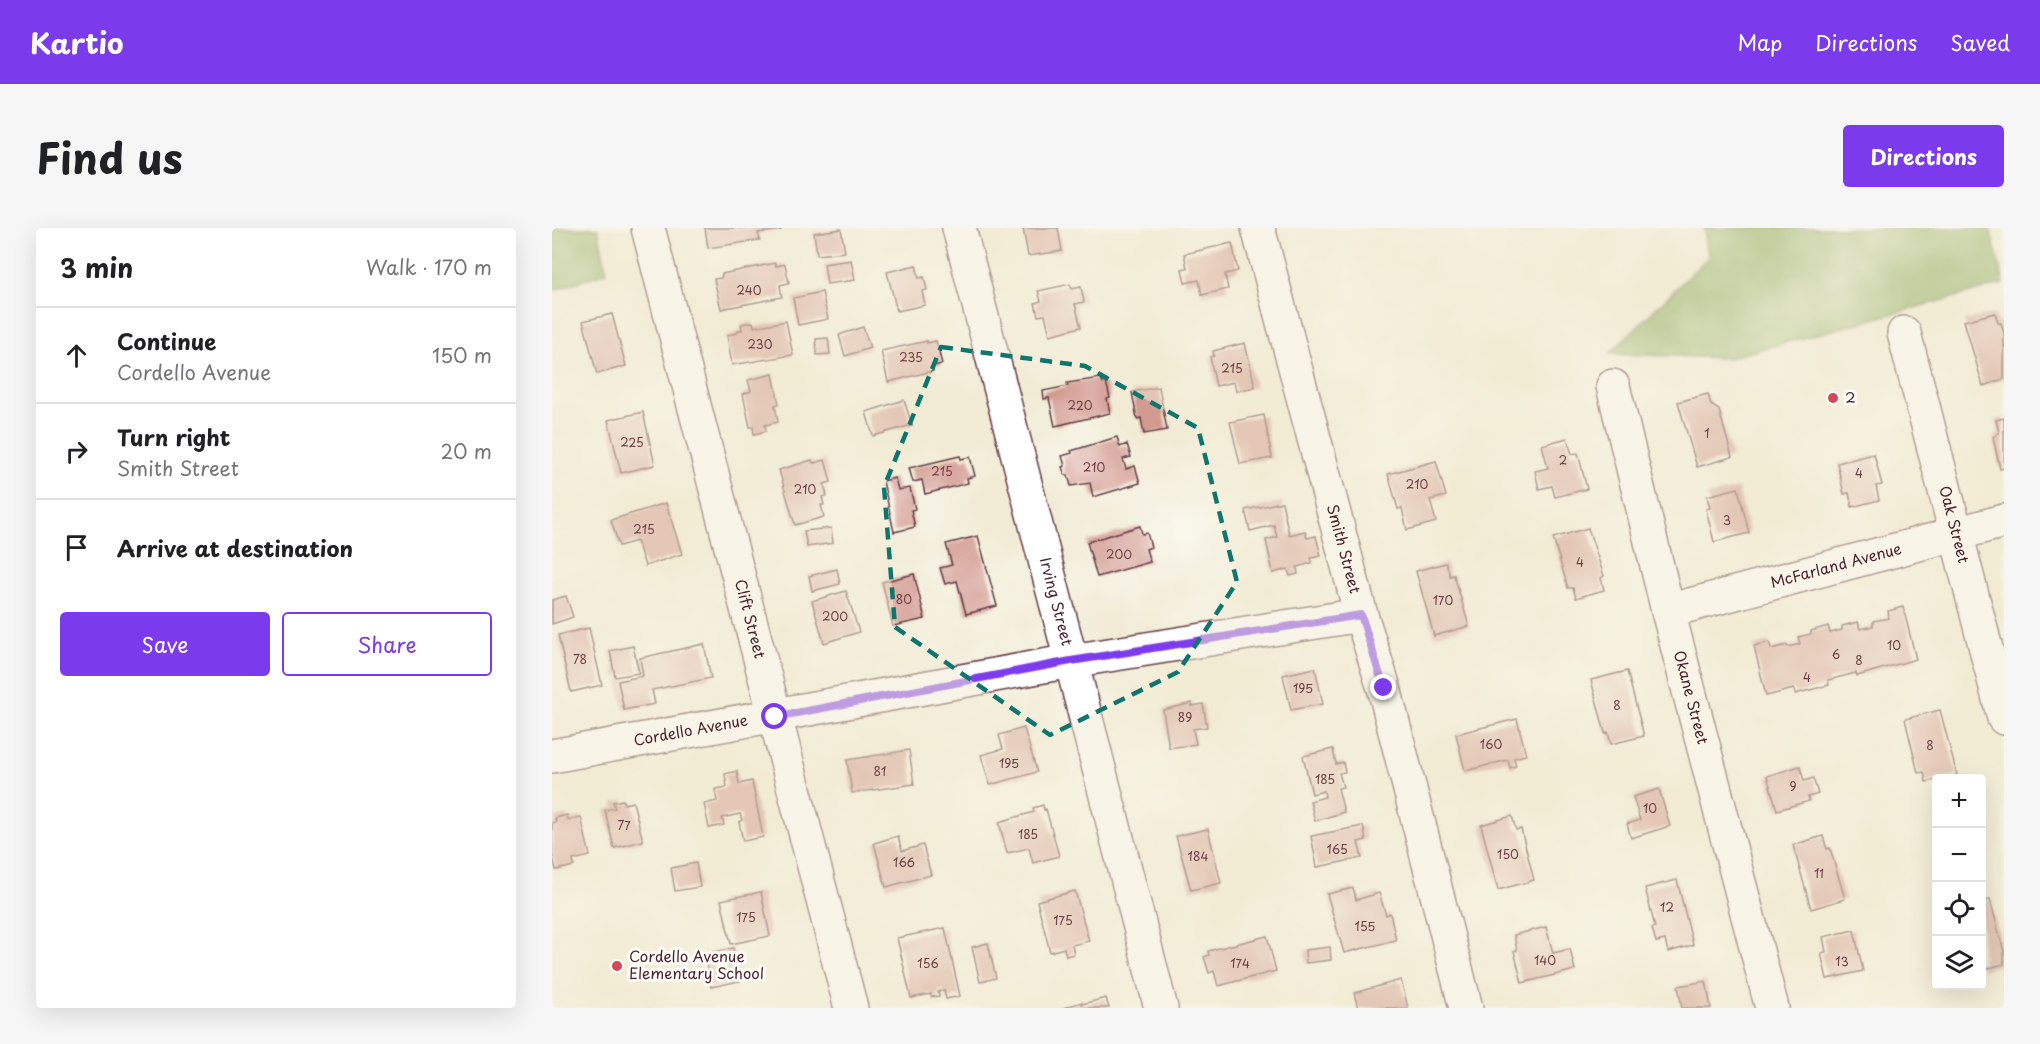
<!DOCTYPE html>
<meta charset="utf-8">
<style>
body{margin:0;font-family:"Playpen Sans",sans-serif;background:#f6f6f6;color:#202124}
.controls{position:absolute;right:18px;bottom:18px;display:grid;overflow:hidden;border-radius:6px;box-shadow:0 6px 24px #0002}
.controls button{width:54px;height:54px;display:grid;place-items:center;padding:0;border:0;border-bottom:2px solid #e0e0e0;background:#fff;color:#202124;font:30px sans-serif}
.stop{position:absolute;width:18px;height:18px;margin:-14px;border:4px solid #7c3aed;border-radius:50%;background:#fff}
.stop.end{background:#7c3aed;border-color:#fff;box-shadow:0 2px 6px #0008}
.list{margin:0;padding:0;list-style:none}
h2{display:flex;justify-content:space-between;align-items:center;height:78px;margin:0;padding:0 24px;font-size:26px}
h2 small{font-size:20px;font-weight:400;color:#757577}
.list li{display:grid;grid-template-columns:39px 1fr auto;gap:18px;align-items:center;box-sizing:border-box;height:96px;padding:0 24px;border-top:2px solid #e0e0e0}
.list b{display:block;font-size:22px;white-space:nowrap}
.list p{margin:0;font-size:20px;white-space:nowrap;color:#757577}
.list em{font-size:20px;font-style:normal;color:#757577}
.actions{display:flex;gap:12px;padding:18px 24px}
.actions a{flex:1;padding:14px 0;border:2px solid #7c3aed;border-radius:6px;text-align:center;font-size:21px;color:#7c3aed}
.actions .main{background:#7c3aed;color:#fff}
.icon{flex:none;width:33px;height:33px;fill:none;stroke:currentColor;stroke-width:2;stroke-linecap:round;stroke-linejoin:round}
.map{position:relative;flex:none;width:1452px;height:780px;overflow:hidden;border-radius:6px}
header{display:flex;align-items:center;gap:36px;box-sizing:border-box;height:84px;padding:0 30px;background:#7c3aed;color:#fff}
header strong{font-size:28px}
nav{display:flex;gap:33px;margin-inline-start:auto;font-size:21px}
.intro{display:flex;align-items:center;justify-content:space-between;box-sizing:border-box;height:144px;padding:0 36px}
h1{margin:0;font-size:42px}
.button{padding:15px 27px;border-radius:6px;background:#7c3aed;color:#fff;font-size:21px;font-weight:700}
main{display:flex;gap:36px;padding:0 36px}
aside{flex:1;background:#fff;border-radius:6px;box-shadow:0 6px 24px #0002}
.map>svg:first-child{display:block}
.forest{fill:#8cad61;stroke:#6b6646;stroke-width:1.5}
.building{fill:#d39a91}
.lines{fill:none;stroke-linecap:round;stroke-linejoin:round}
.minor-casing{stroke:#633e45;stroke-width:36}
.minor{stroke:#fff;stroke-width:33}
.route{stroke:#7c3aed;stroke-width:8}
.marked{fill:none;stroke:#0f766e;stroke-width:4.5;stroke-dasharray:12 8;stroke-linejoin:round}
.poi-dot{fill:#d1495b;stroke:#fdfcf7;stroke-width:2}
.labels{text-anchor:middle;stroke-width:6;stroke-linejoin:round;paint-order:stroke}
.number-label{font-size:12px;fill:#6c3e44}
.poi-label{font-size:15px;fill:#4a1f2b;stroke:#fdfcf7;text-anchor:start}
.street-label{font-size:15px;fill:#4a1f2b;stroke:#fdfcf7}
</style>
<header>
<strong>Kartio</strong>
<nav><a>Map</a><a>Directions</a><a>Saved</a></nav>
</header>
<div class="intro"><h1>Find us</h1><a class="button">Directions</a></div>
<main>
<aside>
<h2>3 min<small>Walk · 170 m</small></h2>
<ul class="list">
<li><svg class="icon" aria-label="ahead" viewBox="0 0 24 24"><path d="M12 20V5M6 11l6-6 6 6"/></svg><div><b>Continue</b><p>Cordello Avenue</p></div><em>150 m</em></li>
<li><svg class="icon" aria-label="right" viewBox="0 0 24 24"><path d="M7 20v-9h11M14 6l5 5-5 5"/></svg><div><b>Turn right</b><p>Smith Street</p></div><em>20 m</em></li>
<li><svg class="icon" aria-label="arrive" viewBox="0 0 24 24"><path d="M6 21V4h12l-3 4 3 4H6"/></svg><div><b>Arrive at destination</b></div></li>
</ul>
<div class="actions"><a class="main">Save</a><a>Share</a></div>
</aside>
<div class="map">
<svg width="1452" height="780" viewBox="0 0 1452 780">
<rect width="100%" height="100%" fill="#fdfcf7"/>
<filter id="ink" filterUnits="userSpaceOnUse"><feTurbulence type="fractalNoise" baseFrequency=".0167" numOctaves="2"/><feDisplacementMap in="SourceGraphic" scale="12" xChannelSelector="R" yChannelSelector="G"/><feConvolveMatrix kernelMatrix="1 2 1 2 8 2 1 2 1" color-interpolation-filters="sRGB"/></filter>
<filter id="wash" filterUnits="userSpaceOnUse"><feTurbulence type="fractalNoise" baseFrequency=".008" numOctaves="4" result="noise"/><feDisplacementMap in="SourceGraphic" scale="24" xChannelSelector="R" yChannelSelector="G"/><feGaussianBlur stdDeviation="1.35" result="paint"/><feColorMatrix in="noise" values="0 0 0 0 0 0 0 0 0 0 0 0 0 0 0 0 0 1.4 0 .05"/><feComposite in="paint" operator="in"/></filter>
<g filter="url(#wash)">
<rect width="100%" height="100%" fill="#f2ecd6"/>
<path class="forest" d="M0,0H46L55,44L0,63Z
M1152,0H1438L1452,56L1176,130L1057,126L1156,29Z"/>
<g id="blocks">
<path class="building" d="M153,0H229V2L206,5L208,12L156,20Z
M471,0H506L510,23L476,28Z
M289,1L293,24L265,27L262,5Z
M680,15L686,43L673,46L676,61L650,67L647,52L633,55L630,41L635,40L632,26Z
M299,32L303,52L275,56L272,36Z
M223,35L224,38L233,36L237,55L228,57L230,69L169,81L162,51L169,50L170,46Z
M364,37L367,50L372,49L375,62L370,63L373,77L345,83L335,44Z
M518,56L520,61L529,59L532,74L523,76L529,99L498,107L493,87L486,88L483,75L489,73L486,63Z
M270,64L276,91L246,97L241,70Z
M1443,85L1446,95H1449L1452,105V151L1431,158L1412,93Z
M60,86L74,138L45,146L31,93Z
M234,93L241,127L180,137L175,107L185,105L186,102H190L189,96L201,94L202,99Z
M311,99L318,120L293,128L287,107Z
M276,110L278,126L265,127L264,111Z
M375,113V115L384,113L390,136L380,138L381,143L336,154L329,123Z
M693,115L703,159L684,163L682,154L664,158L658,129L662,128L661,123Z
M221,146L227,176L223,177L226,194L213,197L214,203L202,206L201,199H198L191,166L199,163L196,152Z
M549,150L551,155L554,154L558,170L555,171L558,185L503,198L497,170L492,171L491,163L516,158L515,155Z
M607,159L615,202L592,206L589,190L585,191L580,164Z
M1156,166L1159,177L1167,182L1180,229L1145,239L1126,174Z
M352,172L360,197L321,208L314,184Z
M91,184L103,237L69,245L56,192Z
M712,187L720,230L688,236L678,194Z
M1452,190V240L1448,241L1441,209L1447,205L1444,192Z
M565,209L568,219L575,216L579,229L571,231L574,241L583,238L588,255L541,269L538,255L519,258L516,247H513L510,239L513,238L510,228L520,225L519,223Z
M1015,210L1020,226L1026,225L1035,261L1003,269L1000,258L987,261L983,243L996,240L990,217Z
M1322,226L1330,257L1324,258L1327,272L1300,279L1297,265L1292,266L1285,235Z
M408,228L409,231L418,229L423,248L415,250L416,255L373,266L370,252L361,254L357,240Z
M260,232L261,235L273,232L279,254L272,256L275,268L270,269L272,277H269L272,289L243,297L227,242Z
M884,233L894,268L878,272L884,294L855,302L850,280L846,281L836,246Z
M343,250L346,262L358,260L363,281L359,282L363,299L342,304L331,253Z
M1186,260L1197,305L1162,314L1154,281L1158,280L1155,268Z
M730,274L737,307L753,303L755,310L764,308L769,328L759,330L760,335L745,339L746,346L738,348L736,341L721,345L714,312L725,309L722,297L698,303L693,282Z
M114,275L130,326L93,338L85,313L67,318L59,292Z
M588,298L590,306L595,305L599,319L594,321L598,334L545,349L535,314Z
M279,300L281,315L255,319L252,303Z
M1036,300L1052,348L1049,350L1052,362L1024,370L1021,360H1016L1001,310Z
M426,308L445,378L414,386L405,353L393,356L388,340L400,337L394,316Z
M894,335L898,348L902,347L917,398L882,408L864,343Z
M285,341L288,356L260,363L257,348Z
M362,346L373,391L341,398L330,354Z
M294,363L307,404L272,415L260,373Z
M14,368L21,389L0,396V372Z
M1351,379L1364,431L1305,448L1304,445L1276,452L1277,457L1243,466L1242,461L1214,468L1202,418L1217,414L1219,421L1235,417L1236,419L1248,416L1246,409L1259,406V403L1276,398L1278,405L1290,402V398L1306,394L1308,401L1321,398V393L1337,390L1336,383Z
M37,400L50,457L19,464L6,407Z
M152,416L159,450L100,462L103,476L72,482L66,453L91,448L88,430Z
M81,418L87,445L63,449L58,423Z
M763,440L771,476L739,482L731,447Z
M1075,443L1092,508L1059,516L1056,504L1053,505L1039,452Z
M640,475V478L651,476L655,499L641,501L644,516L617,520L611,482Z
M1388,482L1405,547L1374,554L1372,544L1366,545L1353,491Z
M965,491L974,527L962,530L964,538L958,540L956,532L913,543L904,506Z
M472,500L485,544L438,557L429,527L451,521L447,507Z
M781,521L784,536L791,534L793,544L787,545L791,559L786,560L792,584L763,593L758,573L773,569L772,563L760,566L751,528Z
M357,522L362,556L300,565L295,532Z
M1248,538L1252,553L1261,550L1266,566L1256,569L1257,573L1225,582L1215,548Z
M185,543L187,556L200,553L211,609L191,613L187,594L190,592L188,586L170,590L172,597L157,600L152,576L165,573L163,561L175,559L173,546Z
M1107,561L1118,598L1079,610L1075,596L1088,592L1081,569Z
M71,572L72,576L81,574L91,613L62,620L53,582L63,580L61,574Z
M491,577L492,582L494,581L507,628L481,635L477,620L455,625L447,594L482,584L481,580Z
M15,587L16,592L29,589L38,628L21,632L22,638L4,642L0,626V595L4,594L3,590Z
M960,588L964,602L969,601L982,652L946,662L929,597Z
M811,598L814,612L806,614L810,630L765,639L759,608Z
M656,601L669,655L639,662L624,608Z
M346,608L350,623L371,617L379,647L334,659L322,615Z
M1271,608L1275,621L1278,620L1293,671L1259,681L1241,617Z
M144,635L148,659L123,663L119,640Z
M1125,652L1141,717L1116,724L1113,712L1104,714L1100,700L1103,699L1093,660Z
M801,660L804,672L827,665L834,687L838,685L844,712L792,725L775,666Z
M523,663L537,713L520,717L522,726L514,728L512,720L498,724L485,673Z
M209,664L218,708L179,716L169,672Z
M1438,671L1452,724V736L1430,742V674Z
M994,699L1001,725L1018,721L1023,742L970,755L962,723L965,722L962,707Z
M393,700L408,768L394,771L392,762L386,764L387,768L379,769V766L359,770L345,710Z
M1302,702L1311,743L1275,751L1269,725L1274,724L1271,709Z
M715,708L724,743L666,758L662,743L657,745L652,729L657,727L656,723Z
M436,715L444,750L428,754L420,719Z
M778,719L779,732L754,735L753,722Z
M181,720L188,753L159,759L152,726Z
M849,752L856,780H806L802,765Z
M1154,753L1159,780H1130L1126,758Z
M554,770L557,780H511L530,774V776Z"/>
</g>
</g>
<g filter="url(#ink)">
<use href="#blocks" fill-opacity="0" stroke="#633e45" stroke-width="1.5"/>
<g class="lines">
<defs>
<g id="minor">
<path id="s1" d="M96,0L299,780"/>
<path id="s2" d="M407,0L609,780"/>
<path id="s3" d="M706,0L809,387L832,460L914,780"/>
<path id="s4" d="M1352,105L1452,490"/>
<path id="s5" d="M1061,158L1116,383L1220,780"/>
<path id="s6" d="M1116,383L1452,293"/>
<path id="s7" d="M0,528L519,433L809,387"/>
</g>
</defs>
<use href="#minor" class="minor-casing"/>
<use href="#minor" class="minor"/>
</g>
</g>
<g class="lines" filter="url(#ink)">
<path class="route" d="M223,489L519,433L809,387L832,460"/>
</g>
<path d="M0 0H1452V780H0ZM389,119L533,138L646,200L685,354L626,444L498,507L343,399L332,259Z" fill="#f2ecd6" fill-opacity=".55" fill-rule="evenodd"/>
<path class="marked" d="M389,119L533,138L646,200L685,354L626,444L498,507L343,399L332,259Z"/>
<g class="poi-dot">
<circle cx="1281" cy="170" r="6"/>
<circle cx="65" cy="738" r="6"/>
</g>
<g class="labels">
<g class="number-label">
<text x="197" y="67">240</text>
<text x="208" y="121">230</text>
<text x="359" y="134">235</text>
<text x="680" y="145">215</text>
<text x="528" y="182">220</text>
<text x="1155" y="210">1</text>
<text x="80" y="219">225</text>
<text x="1011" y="237">2</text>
<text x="542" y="244">210</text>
<text x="390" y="248">215</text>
<text x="1307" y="250">4</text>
<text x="865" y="261">210</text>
<text x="253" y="266">210</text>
<text x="1175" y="297">3</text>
<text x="92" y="306">215</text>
<text x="567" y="331">200</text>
<text x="1028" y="339">4</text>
<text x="352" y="376">80</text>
<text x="891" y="377">170</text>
<text x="283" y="393">200</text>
<text x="1342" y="422">10</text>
<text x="1284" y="431">6</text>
<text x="28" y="436">78</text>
<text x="1307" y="437">8</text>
<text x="1255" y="454">4</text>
<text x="751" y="465">195</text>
<text x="1065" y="482">8</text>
<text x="633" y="494">89</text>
<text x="939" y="521">160</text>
<text x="1378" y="522">8</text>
<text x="457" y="540">195</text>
<text x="328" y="548">81</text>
<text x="773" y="556">185</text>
<text x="1241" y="563">9</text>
<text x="1098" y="585">10</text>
<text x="72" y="602">77</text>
<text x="476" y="611">185</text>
<text x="785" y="626">165</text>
<text x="956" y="631">150</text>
<text x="646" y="633">184</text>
<text x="352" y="639">166</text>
<text x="1267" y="650">11</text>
<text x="1115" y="684">12</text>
<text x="194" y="694">175</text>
<text x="511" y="697">175</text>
<text x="813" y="703">155</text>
<text x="993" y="737">140</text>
<text x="1290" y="738">13</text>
<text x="376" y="740">156</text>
<text x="688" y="740">174</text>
</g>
<g class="poi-label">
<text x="1293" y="175">2</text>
<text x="77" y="734">Cordello Avenue<tspan x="77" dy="17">Elementary School</tspan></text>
</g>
<g class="street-label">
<text dy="5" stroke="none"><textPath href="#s4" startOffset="198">Oak Street</textPath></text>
<text dy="5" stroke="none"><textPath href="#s3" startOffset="332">Smith Street</textPath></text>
<text dy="5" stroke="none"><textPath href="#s6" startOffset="174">McFarland Avenue</textPath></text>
<text dy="5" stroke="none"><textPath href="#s2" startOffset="386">Irving Street</textPath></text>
<text dy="5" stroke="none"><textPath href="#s1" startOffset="404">Clift Street</textPath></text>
<text dy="5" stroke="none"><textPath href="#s5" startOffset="321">Okane Street</textPath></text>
<text dy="5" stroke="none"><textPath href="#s7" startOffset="141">Cordello Avenue</textPath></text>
</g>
</g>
</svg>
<div class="controls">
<button>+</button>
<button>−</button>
<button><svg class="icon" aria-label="locate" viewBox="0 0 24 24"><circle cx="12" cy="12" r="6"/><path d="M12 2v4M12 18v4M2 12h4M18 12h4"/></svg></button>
<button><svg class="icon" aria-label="layers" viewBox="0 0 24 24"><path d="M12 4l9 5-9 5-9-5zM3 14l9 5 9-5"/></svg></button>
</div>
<div class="stop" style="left:223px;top:489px"></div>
<div class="stop end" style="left:832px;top:460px"></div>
</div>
</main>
